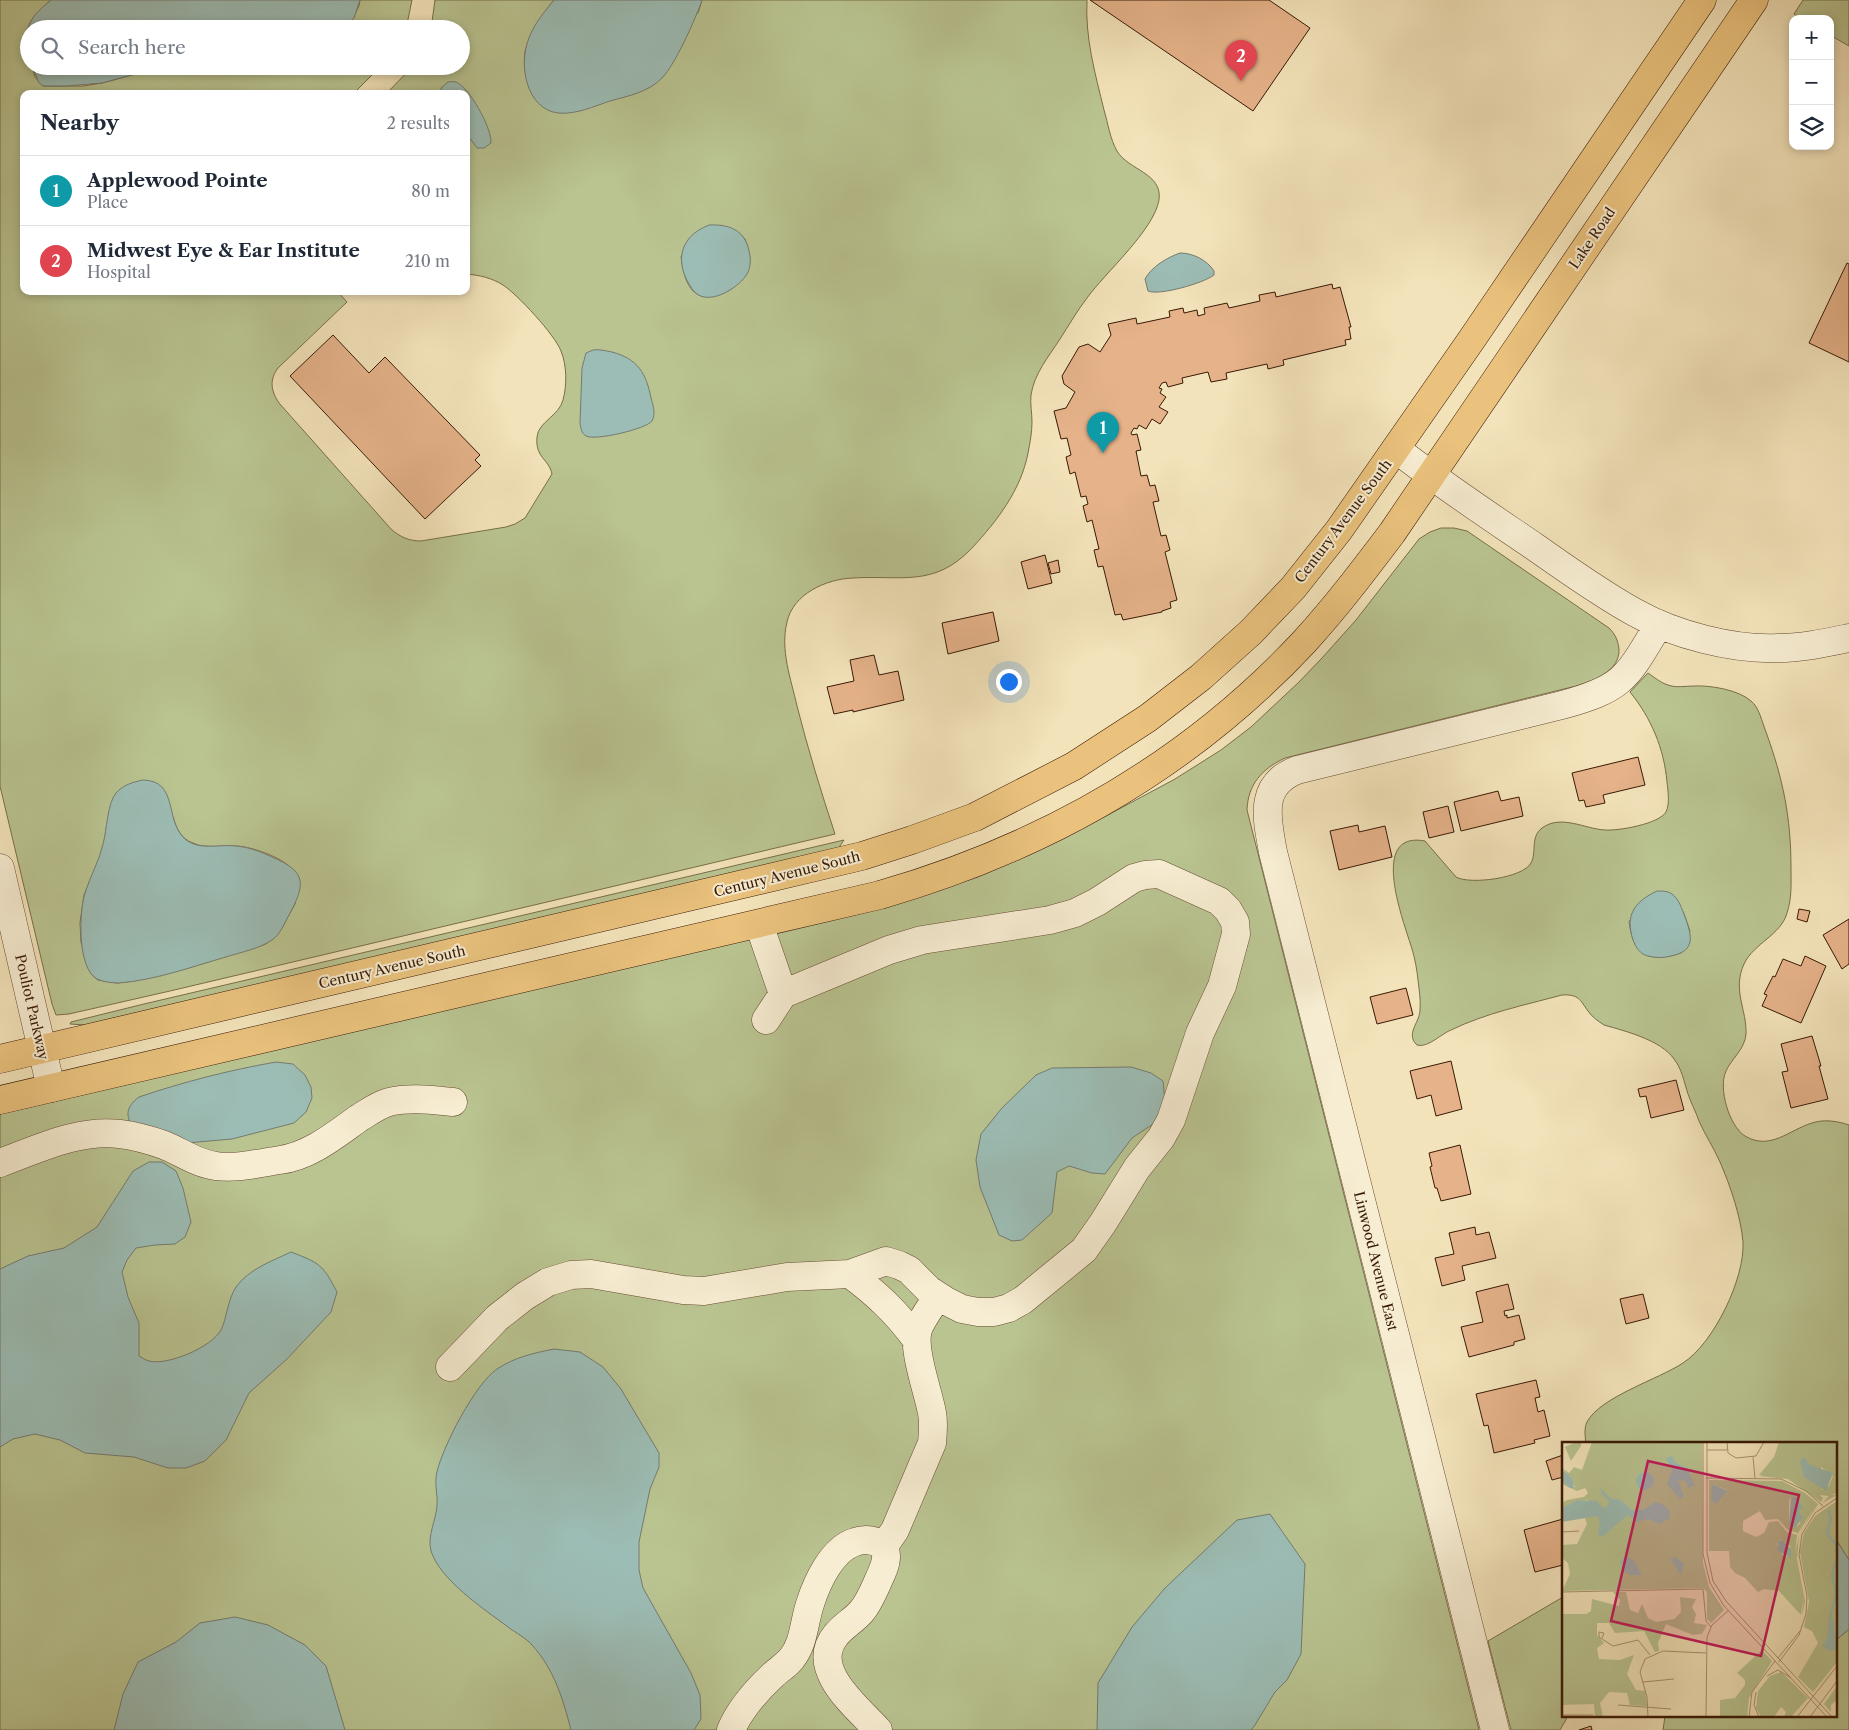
<!DOCTYPE html>
<meta charset="utf-8">
<style>
body{margin:0;font-family:"Libre Caslon Text",serif;background:#f2f2f3;color:#1f2937}
.controls{position:absolute;right:15px;top:15px;display:grid;overflow:hidden;border-radius:10px;box-shadow:0 2px 8px #0003}
.controls button{width:45px;height:45px;display:grid;place-items:center;padding:0;border:0;border-bottom:1px solid #e0e1e3;background:#fff;color:#1f2937;font:25px sans-serif}
.you{position:absolute;left:1008px;top:681px;width:18px;height:18px;margin:-12px;border:4px solid #fff;border-radius:50%;background:#1a73e8;box-shadow:0 0 0 8px #1a73e833}
.badge{display:grid;place-items:center;width:32px;height:32px;border-radius:50%;background:#8f2418;color:#fff;font-size:16px;font-weight:700}
.pin{position:absolute;translate:-50% -41px;filter:drop-shadow(0 1px 2px #0008)}
.pin::after{content:'';position:absolute;top:26px;width:18px;height:15px;background:inherit;clip-path:polygon(0 0,100% 0,50% 100%)}
.list{margin:0;padding:0;list-style:none}
h2{display:flex;justify-content:space-between;align-items:center;height:65px;margin:0;padding:0 20px;font-size:21px}
h2 small{font-size:16px;font-weight:400;color:#747a83}
.list li{display:grid;grid-template-columns:32px 1fr auto;gap:15px;align-items:center;box-sizing:border-box;height:70px;padding:0 20px;border-top:1px solid #e0e1e3}
.list b{display:block;font-size:19px;white-space:nowrap}
.list p{margin:0;font-size:16px;white-space:nowrap;color:#747a83}
.list em{font-size:16px;font-style:normal;color:#747a83}
.icon{flex:none;width:28px;height:28px;fill:none;stroke:currentColor;stroke-width:2;stroke-linecap:round;stroke-linejoin:round}
.map{position:relative;flex:none;width:1849px;height:1730px;overflow:hidden}
.search{position:absolute;background:#fff;box-shadow:0 2px 8px #0003;left:20px;top:20px;width:450px;height:55px;display:flex;align-items:center;gap:12px;box-sizing:border-box;padding:0 18px;border-radius:28px;color:#747a83;font-size:19px}
.panel{position:absolute;background:#fff;box-shadow:0 2px 8px #0003;left:20px;top:90px;width:450px;height:205px;border-radius:10px}
.map>svg:first-child{display:block}
.green{fill:#b9c491;stroke:#786e4b;fill-rule:evenodd}
.water{fill:#9cbdb5;stroke:#747b6f}
.building{fill:#e5b289;stroke:#381905}
.lines{fill:none;stroke-linecap:round;stroke-linejoin:round}
.minor-casing{stroke:#674c32;stroke-width:29}
.major-casing{stroke:#381905;stroke-width:29}
.minor{stroke:#f7edd2;stroke-width:28}
.major{stroke:#eac27d;stroke-width:28}
.labels{text-anchor:middle;stroke-width:4;stroke-linejoin:round;paint-order:stroke}
.street-label{font-size:14px;fill:#381905;stroke:#f7edd2}
.inset-river{fill:none;stroke:#9cbdb5;stroke-width:2.5}
.inset-road{fill:none;stroke:#a89272;stroke-width:1}
.view{fill:#c2185b;fill-opacity:0.15;stroke:#c2185b;stroke-width:2.5}
.inset-edge{fill:none;stroke:#381905;stroke-width:2.5}
</style>
<div class="map">
<svg width="1849" height="1730" viewBox="0 0 1849 1730">
<rect width="100%" height="100%" fill="#f3e3ba"/>
<filter id="stains"><feTurbulence type="fractalNoise" baseFrequency=".004" numOctaves="4"/><feColorMatrix values="0 0 0 0 .2 0 0 0 0 .09 0 0 0 0 .02 0 0 0 .5 -.17"/></filter>
<radialGradient id="worn" r=".72"><stop offset=".6" stop-color="#630" stop-opacity="0"/><stop offset="1" stop-color="#630" stop-opacity=".3"/></radialGradient>
<path class="green" d="M0,0H51C19,28 29,28 29,66H32L35,77L43,86H83L102,83L165,66H381L353,94H24V291H337L347,302L278,368C269,380 271,391 279,403L391,529C400,537 409,541 421,541L506,527L515,524L525,518L552,474C549,459 535,458 537,437C538,422 559,416 563,400C567,385 567,366 561,351C555,335 517,294 503,285C492,278 479,275 466,274V94H386L413,66H461V29H431L435,0H554C545,10 528,39 525,52C523,64 526,77 529,88L698,13L702,0H1087C1085,38 1095,73 1104,110C1108,123 1110,139 1117,151C1128,170 1163,173 1159,200C1154,230 1105,273 1087,298C1077,311 1069,325 1060,339C1049,356 1034,374 1031,395C1030,404 1032,413 1032,422C1032,432 1030,443 1028,453C1021,490 997,521 972,548C934,588 901,575 853,578C826,579 793,594 787,622C780,650 791,679 797,706C808,749 821,792 835,834L170,991L69,1014L56,1015L52,1004L0,786ZM739,233L745,239L748,248L730,290C695,307 685,289 681,256ZM173,817C176,828 181,839 193,843C205,849 221,845 235,846C249,846 274,855 285,863C290,866 294,872 298,877L295,904L280,931L266,944L181,970L134,981L117,983L98,980L93,976L88,968L81,942L80,923L84,895L99,861L104,843Z
M360,0H412L406,29H345L348,27L359,6Z
M1803,0H1849V46L1830,35V19H1801L1794,14Z
M1441,528H1454L1467,531L1609,628C1615,634 1618,640 1619,649C1620,671 1594,681 1576,686L1285,758C1262,769 1248,784 1247,810L1479,1730H0V1114L900,903L978,877L1029,855L1065,838L1175,779L1221,750L1251,727L1299,682L1322,658L1356,620L1419,539L1430,532Z
M1648,673C1654,677 1661,683 1668,685C1676,688 1685,686 1694,686C1710,685 1739,690 1751,701C1759,707 1762,722 1766,732C1783,779 1791,817 1791,868C1791,883 1792,898 1787,913C1781,935 1754,943 1744,964C1732,990 1747,1010 1746,1034C1745,1049 1732,1058 1726,1071C1718,1088 1729,1126 1745,1136C1770,1151 1789,1130 1812,1123C1824,1119 1837,1121 1849,1125V1560L1835,1538V1444H1586C1585,1436 1584,1428 1587,1422C1600,1397 1659,1379 1683,1363C1714,1343 1745,1278 1743,1242C1741,1217 1730,1185 1720,1162C1714,1148 1705,1135 1699,1121C1696,1112 1691,1103 1688,1094C1684,1082 1682,1069 1674,1059C1661,1040 1625,1031 1604,1025C1598,1021 1592,1017 1588,1011C1580,1000 1579,994 1562,995C1525,1005 1486,1013 1451,1030C1441,1034 1428,1048 1417,1045C1405,1034 1420,1022 1420,1010C1421,1000 1419,989 1418,980C1417,970 1415,959 1412,949C1405,925 1367,830 1425,841L1456,877C1470,885 1523,878 1531,863C1537,852 1530,837 1542,828C1561,814 1585,829 1605,830C1618,831 1659,824 1666,812C1670,804 1668,791 1667,782C1664,748 1651,718 1630,692ZM1675,898L1684,914L1690,931L1681,953C1649,963 1633,956 1629,921Z
M844,840L838,849L810,855L85,1025L70,1024L71,1022L144,1004Z
M1563,1597V1716H1568L1560,1730H1511L1488,1641Z
M1849,1629V1730H1663L1665,1716H1835V1641Z"/>
<path class="water" d="M51,0H360L354,18L345,29H29V50C23,25 32,16 51,0Z
M554,0H702C696,18 675,65 662,78C649,92 628,96 610,101C595,106 575,115 558,113C526,109 518,64 529,38C534,24 545,11 554,0Z
M32,66H165L102,83L66,86H43L39,83Z
M448,82C451,82 453,81 456,82C469,87 492,128 491,143L484,148H477L466,133V94H441V88Z
M709,225C729,224 745,230 749,251C751,259 751,267 747,274C738,289 706,308 693,290C674,264 678,237 709,225Z
M1180,253C1193,253 1207,260 1214,271V275C1204,283 1159,296 1148,291L1145,279C1151,267 1168,257 1180,253Z
M593,350C600,349 606,351 612,352C638,359 646,373 651,398C653,405 656,414 652,421C646,429 595,441 586,436C581,433 581,428 580,423L582,368L586,353Z
M143,780C179,781 164,820 185,839C199,851 219,844 236,846C249,847 261,852 272,857C308,872 305,885 289,915C284,924 280,935 272,940C259,949 241,952 226,957C191,967 156,980 119,983C113,983 103,982 97,979C77,968 79,912 85,893C90,876 99,862 103,844C107,830 107,804 116,793C123,785 133,782 143,780Z
M1657,891C1662,891 1668,891 1672,894C1679,899 1682,909 1685,917C1692,936 1696,951 1671,956C1664,958 1656,958 1648,956C1640,954 1636,948 1633,940C1625,915 1634,902 1657,891Z
M276,1062L293,1064L305,1075L311,1087L312,1098L306,1112L294,1123L232,1139L186,1143L132,1126C125,1114 127,1106 139,1097C183,1082 230,1070 276,1062Z
M1131,1067L1151,1073L1163,1081L1165,1101L1159,1120L1132,1138L1105,1174L1092,1173L1069,1166L1057,1172L1052,1213L1022,1240L1012,1241L999,1235L980,1187L976,1160L981,1134L1002,1108L1036,1075L1052,1068Z
M149,1162H162L176,1171L183,1188L191,1222L185,1237L175,1244L155,1245L136,1248L127,1260L122,1272L128,1297L139,1323V1356C141,1357 145,1360 149,1361C167,1366 212,1347 221,1330C227,1318 227,1301 236,1287C249,1269 272,1261 291,1252C320,1263 323,1265 337,1292L331,1312L287,1359L249,1393L226,1440L205,1461L186,1468H168L134,1457L85,1453L60,1440L35,1434L13,1439L0,1447V1269L28,1256L64,1248L97,1227L133,1171Z
M554,1349L580,1352L603,1367L621,1389L659,1453V1467L650,1489L639,1542V1570L643,1588L691,1673L700,1695L701,1719L694,1730H571C563,1699 554,1669 532,1645C526,1638 516,1633 508,1627C484,1609 440,1580 431,1551C427,1536 436,1520 437,1506C438,1495 434,1483 437,1472C443,1446 475,1384 497,1369C515,1357 534,1353 554,1349Z
M1270,1514L1305,1564L1301,1654L1287,1680L1275,1692L1255,1725L1251,1730H1097L1098,1683L1132,1627L1165,1588L1237,1520Z
M1835,1538L1849,1560V1629L1835,1641Z
M235,1617L268,1625L305,1645L326,1666L345,1730H114L123,1694L138,1662L176,1642L200,1623Z"/>
<path class="building" d="M1090,0H1269L1310,28L1253,111Z
M1847,263L1849,264V362L1809,343Z
M1332,284L1333,289L1340,287L1351,327H1349L1351,339L1345,340L1346,345L1283,360L1284,365L1268,369L1267,364L1226,373L1227,379L1211,382L1208,372L1182,378L1183,383L1168,387L1166,382L1162,383L1159,388L1162,389L1160,393L1166,397L1159,407L1168,412L1160,424L1152,419L1146,429L1139,425L1137,429L1134,428L1131,433L1132,435L1137,434L1141,450L1136,451L1141,476L1147,475L1150,486L1155,485L1159,501L1153,502L1161,536L1166,535L1170,550L1165,552L1177,600L1170,602L1171,608L1162,611V612L1123,620L1121,614L1115,615L1103,566L1098,567L1094,550L1099,549L1092,520L1087,522L1083,506L1088,504L1086,496L1081,497L1075,472L1070,474L1066,457L1071,455L1067,438L1061,439L1054,411L1066,408L1075,392L1064,384L1062,376L1079,347L1088,344L1100,352L1111,335L1108,324L1136,318L1137,324L1170,317L1169,311L1183,308L1184,313L1197,310L1198,316L1205,314L1204,308L1227,303L1229,308L1260,301L1259,295L1275,292L1276,297Z
M333,335L369,373L385,357L480,455L475,460L481,466L425,519L290,376Z
M1045,555L1052,583L1028,589L1021,562Z
M1058,560L1060,572L1051,574L1048,563Z
M993,612L999,641L948,654L942,623Z
M874,655L879,675L898,671L904,700L853,712V710L834,714L827,687L854,681L850,660Z
M1638,757L1645,785L1603,795L1605,803L1586,807L1584,800L1579,801L1572,773Z
M1498,791L1501,801L1519,797L1523,816L1461,831L1454,802Z
M1448,806L1454,832L1429,838L1423,812Z
M1358,825L1359,832L1385,826L1392,857L1339,870L1330,831Z
M1799,909L1810,911L1807,922L1797,919Z
M1849,919V964L1842,969L1823,935Z
M1805,956L1826,966L1801,1023L1762,1006L1767,995L1764,994L1773,976L1775,977L1783,959L1801,966Z
M1406,988L1413,1015L1377,1024L1370,997Z
M1812,1036L1821,1066H1819L1828,1099L1791,1108L1782,1072L1788,1071L1781,1044Z
M1451,1061L1462,1109L1436,1116L1431,1095L1417,1099L1410,1071Z
M1676,1080L1684,1110L1651,1118L1646,1096L1640,1097L1638,1089Z
M1460,1145L1471,1194L1441,1201L1437,1188H1435L1430,1167L1432,1166L1429,1153Z
M1475,1227L1476,1235L1489,1232L1496,1258L1462,1266L1465,1280L1442,1286L1435,1258L1454,1254L1449,1233Z
M1508,1284L1514,1309L1504,1311L1505,1316L1507,1315V1318L1519,1315L1525,1339L1514,1342V1345L1469,1357L1461,1327L1483,1322L1476,1292Z
M1643,1294L1649,1318L1626,1324L1620,1299Z
M1536,1380L1540,1397L1535,1398L1538,1412L1544,1410L1550,1436L1534,1440L1535,1443L1494,1453L1488,1425L1484,1426L1476,1394Z
M1563,1455V1477L1552,1480L1546,1461Z
M1563,1519V1565L1535,1572L1524,1530Z
M1591,1726L1592,1730H1579Z"/>
<g class="lines">
<defs>
<path id="minor" d="M1396,449C1441,484 1488,515 1535,547C1568,570 1601,594 1636,613C1675,635 1734,650 1778,648C1802,648 1825,643 1849,638
M0,868L51,1088
M759,924L783,994L766,1020
M0,1163C38,1149 78,1129 120,1134C135,1136 150,1140 164,1145C181,1152 198,1164 216,1166C236,1169 260,1163 280,1160C310,1156 335,1135 359,1118C369,1112 378,1105 389,1102C410,1097 432,1100 453,1102
M850,1274C877,1294 896,1312 916,1339
M450,1367L497,1318L525,1296L548,1282L571,1275L591,1274L683,1290L704,1291L787,1277L850,1274L886,1261L899,1265L909,1270L929,1290L946,1301L962,1309L978,1312H994L1009,1308L1023,1300L1084,1250L1103,1223L1137,1168L1161,1138L1171,1120L1200,1033L1222,986L1236,934L1235,922L1228,910L1219,901L1159,874L1145,875L1134,878L1097,902L1075,913L1050,920L922,940L889,950L783,994
M884,1546L895,1530L932,1443C933,1433 934,1423 932,1413C928,1391 912,1349 918,1329C923,1317 931,1307 938,1296
M731,1730C740,1709 755,1692 772,1676C778,1670 787,1665 792,1658C804,1643 804,1622 810,1604C817,1582 832,1549 855,1542C866,1538 875,1540 884,1546C889,1558 884,1568 879,1579C874,1590 869,1603 861,1612C853,1621 843,1626 836,1635C808,1669 857,1707 878,1730
M1495,1730L1273,852C1267,819 1258,785 1297,770L1562,705C1625,688 1627,677 1659,624"/>
<path id="major" d="M0,1059L862,856L912,840L975,817L1074,766L1148,718L1201,677L1251,632L1293,588L1339,530L1472,339L1702,0
M0,1100L880,895C1043,848 1188,766 1304,642C1336,607 1364,570 1392,533L1754,0"/>
</defs>
<use href="#minor" class="minor-casing"/>
<use href="#major" class="major-casing"/>
<use href="#minor" class="minor"/>
<use href="#major" class="major"/>
</g>
<g class="labels">
<g class="street-label">
<text transform="translate(1592 238) rotate(-56)" y="5">Lake Road</text>
<text transform="translate(1343 521) rotate(-53)" y="5">Century Avenue South</text>
<text transform="translate(787 874) rotate(-14)" y="5">Century Avenue South</text>
<text transform="translate(392 967) rotate(-13)" y="5">Century Avenue South</text>
<text transform="translate(32 1007) rotate(77)" y="5">Pouliot Parkway</text>
<text transform="translate(1376 1261) rotate(76)" y="5">Linwood Avenue East</text>
</g>
</g>
<g transform="translate(1562 1442)">
<rect width="275" height="275" fill="#f3e3ba"/>
<path d="M14,0H19V4L9,19L3,5ZM30,0H140L141,121L147,145L162,168L149,181L145,177V150L141,146L0,149L8,132L6,121L0,116V103L15,102L25,82L23,76L33,74L26,58H17L0,66V61L5,58L22,55L26,51L23,46L15,49L0,42V38L10,46L13,45L0,26L7,31L12,25L20,28ZM217,0H275V51L270,53H275L260,61L267,54L258,53L261,56L259,60L226,37L196,34H202L197,33L212,15ZM259,25L271,34L267,44L260,48ZM147,38L220,39L243,51L256,62L238,91L252,66L236,91L226,88L216,77L203,78L198,69L181,79V89L194,95L202,91L207,80L216,79L225,90L235,93L233,111L237,94L235,117L243,159L240,174L241,157L239,173L217,149L202,147L196,150L183,136L173,131L168,125L167,109H147ZM150,42L165,48V51L159,53L158,58L150,59ZM233,55L240,66L237,70L238,82L232,86L227,82V61L228,56ZM218,98L228,104L229,115L221,114L215,102ZM275,59V220L251,250L236,235L256,201L250,189L242,185L247,160L238,110L242,91L253,74ZM51,150H64L68,168L76,171L80,162L86,176L94,180L112,177L119,170L118,155L134,157L130,165L134,172L132,181L145,183L140,192L131,193L104,182L96,201L97,209L93,210L82,189L53,191L47,181H35V193L42,201L35,206L37,217L58,218L72,213L65,232L74,248L83,249L85,264L68,263L65,251L47,250L38,261L41,275H33L32,262L0,263V172H24L29,169L30,157L57,164L58,158ZM200,208L210,219L187,256L185,275H158V258L173,256L183,243V238L175,231ZM219,230L246,256L229,275H222L224,270L219,265L212,275H199L194,266L196,249L208,234ZM275,244V258L269,263V270L262,262Z" fill="#b9c491" fill-rule="evenodd"/>
<path d="M110,14L114,21L125,26L133,43L126,46L124,39L116,38L122,54L118,57L105,42L111,26L103,17ZM242,15L248,23L271,31L264,49L242,35L238,19ZM0,28L10,36L12,46H8L1,40ZM74 39a9 9 0 1 1 18 0a9 9 0 1 1-18 0ZM150,42L166,49L154,62L149,58ZM39,46L48,56L58,58L70,68H81L93,60L100,62L108,69L107,77L97,82L87,77L75,80L66,73L40,95L36,92L38,78L35,74L0,80V66L16,58L35,59L41,66L46,64L47,59L39,51ZM229,55H234L241,65L237,70L241,75L233,86L227,83ZM220,98L229,107V116L216,109V100ZM64,114L72,119L80,133H67L61,128L58,120ZM114,115L122,122L119,133L108,117ZM271,175L275,207L268,209L260,204L265,197L267,178Z" fill="#9cbdb5"/>
<path class="inset-river" d="M266,68L269,77L265,92L275,104M267,179L274,152L270,133L275,116"/>
<path class="inset-road" d="M141,0V112L148,141L162,164L265,275M145,0V111L151,139L164,159L270,275M165,0L166,11L174,16L194,14L202,0M145,8H165M191,15L193,36M144,36L219,37L244,49L261,64M0,90L17,89M0,150L141,147L144,179L149,185M40,196L42,191L37,190V195L51,204L76,198L88,213M216,216L238,189M217,220L237,193L244,172L245,154L237,113L240,92L253,71L275,56M205,234L216,228L229,236M81,240L112,237M194,250L192,263L197,275M56,263L109,267M0,273H31M86,275L85,255L78,230L83,217L101,209L144,211M144,275L145,195L150,183L167,168M187,275L190,250L213,219M235,275L275,224M248,275L275,239"/>
<path class="view" d="M86,19L237,53L199,214L49,179Z"/>
<rect width="275" height="275" class="inset-edge"/>
</g>
<rect width="100%" height="100%" filter="url(#stains)"/>
<rect width="100%" height="100%" fill="url(#worn)"/>
</svg>
<div class="controls">
<button>+</button>
<button>−</button>
<button><svg class="icon" aria-label="layers" viewBox="0 0 24 24"><path d="M12 4l9 5-9 5-9-5zM3 14l9 5 9-5"/></svg></button>
</div>
<div class="you"></div>
<div class="pin badge" style="left:1103px;top:453px;background:#0f9aa8">1</div>
<div class="pin badge" style="left:1241px;top:81px;background:#e0444e">2</div>
<div class="search"><svg class="icon" aria-label="search" viewBox="0 0 24 24"><circle cx="10" cy="10" r="6"/><path d="M15 15l6 6"/></svg>Search here</div>
<section class="panel">
<h2>Nearby<small>2 results</small></h2>
<ul class="list">
<li><span class="badge" style="background:#0f9aa8">1</span><div><b>Applewood Pointe</b><p>Place</p></div><em>80 m</em></li>
<li><span class="badge" style="background:#e0444e">2</span><div><b>Midwest Eye &amp; Ear Institute</b><p>Hospital</p></div><em>210 m</em></li>
</ul>
</section>
</div>
